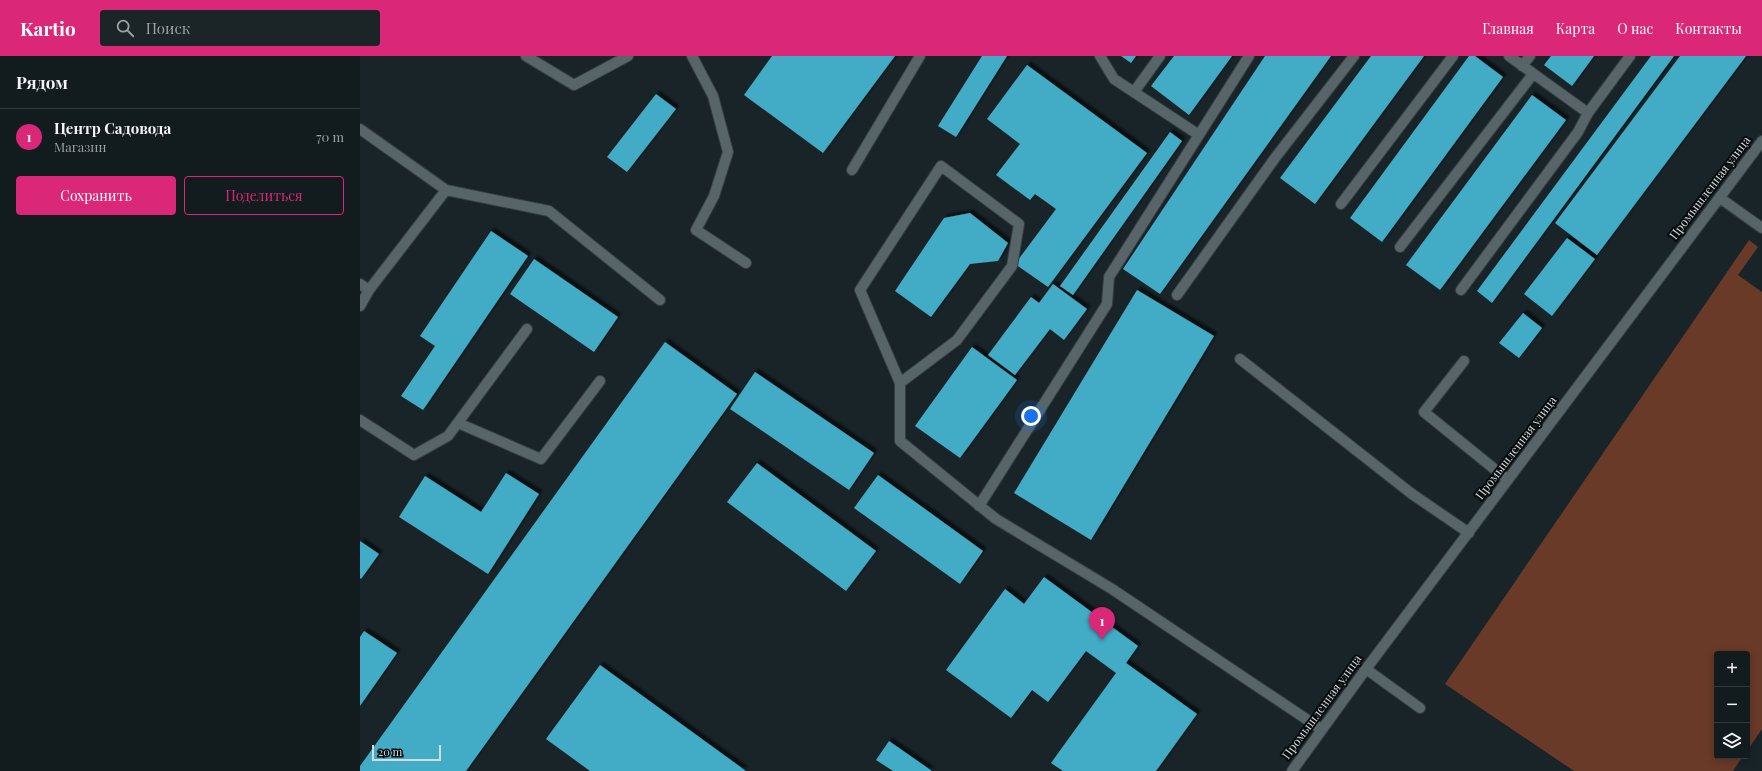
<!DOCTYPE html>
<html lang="ru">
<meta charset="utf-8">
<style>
body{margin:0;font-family:"Playfair Display",serif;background:#1b2427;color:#f1f3f6}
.controls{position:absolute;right:12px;bottom:12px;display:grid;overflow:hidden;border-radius:4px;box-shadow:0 2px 10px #0003}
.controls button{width:36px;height:36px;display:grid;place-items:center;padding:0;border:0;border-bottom:1px solid #31393c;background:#121b1e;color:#f1f3f6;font:20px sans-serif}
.scale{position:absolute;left:12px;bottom:10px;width:69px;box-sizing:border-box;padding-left:4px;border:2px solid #d3dbdd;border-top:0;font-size:11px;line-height:14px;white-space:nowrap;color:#d3dbdd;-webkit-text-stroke:3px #070c0e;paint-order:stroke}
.you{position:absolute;left:671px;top:360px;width:14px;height:14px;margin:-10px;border:3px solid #fff;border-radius:50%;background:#1a73e8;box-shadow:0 0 0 6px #1a73e833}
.badge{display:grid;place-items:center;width:26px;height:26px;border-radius:50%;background:#db2777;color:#fff;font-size:13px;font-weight:700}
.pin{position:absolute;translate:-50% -33px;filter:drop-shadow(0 1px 2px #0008)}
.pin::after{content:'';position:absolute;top:21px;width:14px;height:12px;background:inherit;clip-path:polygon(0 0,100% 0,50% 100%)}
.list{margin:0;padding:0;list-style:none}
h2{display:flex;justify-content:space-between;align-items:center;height:52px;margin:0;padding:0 16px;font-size:17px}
h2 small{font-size:13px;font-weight:400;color:#9ca1a4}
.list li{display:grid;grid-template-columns:26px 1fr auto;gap:12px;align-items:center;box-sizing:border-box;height:56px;padding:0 16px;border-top:1px solid #31393c}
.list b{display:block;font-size:15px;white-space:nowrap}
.list p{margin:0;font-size:13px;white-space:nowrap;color:#9ca1a4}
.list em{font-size:13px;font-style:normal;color:#9ca1a4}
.actions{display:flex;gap:8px;padding:12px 16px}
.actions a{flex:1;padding:9px 0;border:1px solid #db2777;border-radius:4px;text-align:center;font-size:14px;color:#db2777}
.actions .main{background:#db2777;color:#fff}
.icon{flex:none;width:22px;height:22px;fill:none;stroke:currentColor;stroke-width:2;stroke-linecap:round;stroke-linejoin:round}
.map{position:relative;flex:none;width:1402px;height:715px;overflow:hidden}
header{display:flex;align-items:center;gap:24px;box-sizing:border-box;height:56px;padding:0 20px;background:#db2777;color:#fff}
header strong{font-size:19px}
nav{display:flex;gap:22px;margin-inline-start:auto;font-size:14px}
.search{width:280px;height:36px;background:#1b2427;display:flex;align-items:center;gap:10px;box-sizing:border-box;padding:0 14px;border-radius:4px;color:#9ca1a4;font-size:15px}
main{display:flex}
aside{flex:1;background:#121b1e}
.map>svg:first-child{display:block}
.pitch{fill:#693a27}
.building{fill:#43abc5;filter:url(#shadow)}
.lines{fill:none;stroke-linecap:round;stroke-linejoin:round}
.minor-casing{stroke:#363e42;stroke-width:12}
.minor{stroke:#576569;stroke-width:10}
.labels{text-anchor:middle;stroke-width:4;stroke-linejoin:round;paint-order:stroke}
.street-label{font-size:12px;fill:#d3dbdd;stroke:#070c0e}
</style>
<header>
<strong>Kartio</strong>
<div class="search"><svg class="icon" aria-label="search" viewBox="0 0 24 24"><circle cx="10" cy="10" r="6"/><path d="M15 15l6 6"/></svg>Поиск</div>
<nav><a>Главная</a><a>Карта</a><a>О нас</a><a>Контакты</a></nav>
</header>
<main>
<aside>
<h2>Рядом<small></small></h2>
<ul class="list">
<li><span class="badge">1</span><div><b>Центр Садовода</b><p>Магазин</p></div><em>70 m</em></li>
</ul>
<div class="actions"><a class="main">Сохранить</a><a>Поделиться</a></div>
</aside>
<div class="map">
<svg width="1402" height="715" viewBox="0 0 1402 715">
<defs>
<filter id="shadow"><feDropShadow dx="3.5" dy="-3.5" stdDeviation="1" flood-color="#0009"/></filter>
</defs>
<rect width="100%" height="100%" fill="#182428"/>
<path class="pitch" d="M1389,184L1398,191L1378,219L1402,236V673L1387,695V598H1357V700H1383L1373,715H1214L1085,628Z"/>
<path class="building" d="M412,0H535L463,97L384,39Z
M622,0H647L596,81L578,70Z
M761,0H776L771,7Z
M814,0H872L829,59L791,30Z
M905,0H971L800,238L763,213Z
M1011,0H1064L955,148L920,122Z
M1109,0H1115L1143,21L1022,186L990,162Z
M1191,0H1234L1212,30L1184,9Z
M1291,0H1314L1132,247L1117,235Z
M1320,0H1386L1237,199L1195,167Z
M667,9L787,97L688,231L655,208L696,153L675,138L670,144L636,119L660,88L627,63Z
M296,38L316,53L267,116L247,101Z
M1172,39L1206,64L1080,234L1046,209Z
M810,76L822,85L713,239L700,230Z
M610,157L648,187L638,205L610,208L571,261L535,235L584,162Z
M131,175L168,200L63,354L41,340L75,290L60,280Z
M1207,182L1235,203L1192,260L1164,238Z
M174,203L258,261L234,296L150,238Z
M693,228L727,253L704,284L690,273L655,319L628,299L671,241L679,247Z
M777,234L854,280L731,484L654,437Z
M1163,257L1182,272L1159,302L1139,287Z
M305,286L377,338L106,715H0V710Z
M612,291L657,324L600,402L555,370Z
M395,316L514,397L489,434L370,353Z
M397,407L516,495L486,535L367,446Z
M146,417L179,438L128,518L39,461L65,420L121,456Z
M518,419L623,495L600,528L494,452Z
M0,485L19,498L1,523L0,522Z
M684,521L778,590L766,607L837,658L796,715H703L691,707L756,617L726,595L688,646L672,634L651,662L586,614L645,533L664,548Z
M4,575L37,597L0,650V581Z
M240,609L386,715H230L186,683Z
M529,685L572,715H533L516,704Z"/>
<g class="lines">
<defs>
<path id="minor" d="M166,0L214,29L268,0
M332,0L353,40L368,96L354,140L336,174L386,207
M740,0L754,23L839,79
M1149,0L1228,57L1270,0
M1162,10L1170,0
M774,36L800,0
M0,73L86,134
M492,114L560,0
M1360,142L1402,172
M981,148L1093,0
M1040,191L1173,18
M0,228L9,234L0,250
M9,234L86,134L189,155L300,244
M1101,234L1218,76L1228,57
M817,239L915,102L994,0
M880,303L1052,438L1109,477
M1104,305L1064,356L1148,424
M540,327L597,284L652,210L659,168L581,110L500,234L540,327V385L636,463L752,533L961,673
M0,364L54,399L88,380L167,273
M98,367L181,403L240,325
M619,450L747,248L749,221L889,0
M1006,613L1060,652
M932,715L1006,613L1402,85"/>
</defs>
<use href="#minor" class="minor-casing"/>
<use href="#minor" class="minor"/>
</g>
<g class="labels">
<g class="street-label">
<text transform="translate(1350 132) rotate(-53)" y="4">Промышленная улица</text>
<text transform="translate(1156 392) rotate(-53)" y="4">Промышленная улица</text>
<text transform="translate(962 651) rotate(-54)" y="4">Промышленная улица</text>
</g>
</g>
</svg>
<div class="controls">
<button>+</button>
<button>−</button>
<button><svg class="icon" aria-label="layers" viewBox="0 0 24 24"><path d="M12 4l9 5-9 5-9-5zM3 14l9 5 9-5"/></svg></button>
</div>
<div class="scale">20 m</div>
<div class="you"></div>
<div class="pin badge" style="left:742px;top:584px">1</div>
</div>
</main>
